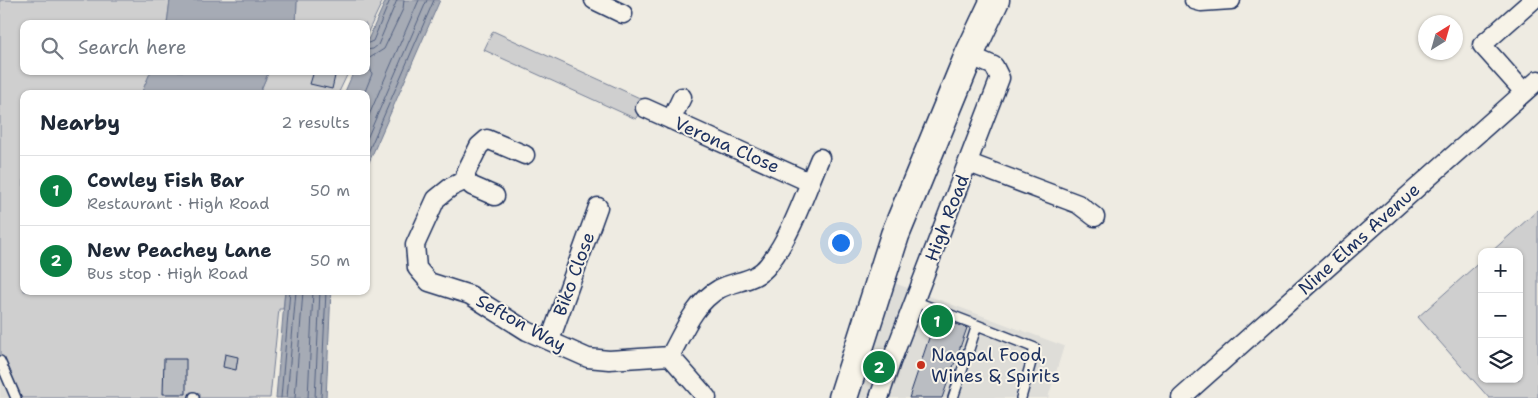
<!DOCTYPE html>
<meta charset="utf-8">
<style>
body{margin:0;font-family:"Shantell Sans",sans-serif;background:#f2f2f3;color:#1f2937}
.controls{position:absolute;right:15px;bottom:15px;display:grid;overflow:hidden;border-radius:10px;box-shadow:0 1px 4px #0004}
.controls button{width:45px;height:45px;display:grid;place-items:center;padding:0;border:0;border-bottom:1px solid #e0e1e3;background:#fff;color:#1f2937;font:25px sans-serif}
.compass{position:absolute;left:1418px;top:15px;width:45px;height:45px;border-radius:50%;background:#fff;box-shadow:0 1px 4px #0004;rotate:37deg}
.you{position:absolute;left:840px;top:242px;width:18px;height:18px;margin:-12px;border:4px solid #fff;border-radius:50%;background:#1a73e8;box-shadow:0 0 0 8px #1a73e833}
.badge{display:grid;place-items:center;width:32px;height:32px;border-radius:50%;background:#0b8043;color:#fff;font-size:16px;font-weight:700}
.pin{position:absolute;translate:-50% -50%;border:2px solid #fff;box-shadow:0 1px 5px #0006}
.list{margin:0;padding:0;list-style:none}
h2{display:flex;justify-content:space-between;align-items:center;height:65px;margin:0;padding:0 20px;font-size:21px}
h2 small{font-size:16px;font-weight:400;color:#747a83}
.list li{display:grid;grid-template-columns:32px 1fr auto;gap:15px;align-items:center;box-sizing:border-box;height:70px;padding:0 20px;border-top:1px solid #e0e1e3}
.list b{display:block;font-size:19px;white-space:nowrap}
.list p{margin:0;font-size:16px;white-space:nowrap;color:#747a83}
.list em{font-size:16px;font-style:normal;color:#747a83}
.icon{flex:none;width:28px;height:28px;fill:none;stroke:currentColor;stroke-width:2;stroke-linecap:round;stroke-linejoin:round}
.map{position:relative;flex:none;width:1538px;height:398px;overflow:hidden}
.search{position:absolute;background:#fff;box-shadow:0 1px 4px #0004;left:20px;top:20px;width:350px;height:55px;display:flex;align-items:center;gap:12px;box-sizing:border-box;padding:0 18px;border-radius:10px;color:#747a83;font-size:19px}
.panel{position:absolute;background:#fff;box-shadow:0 1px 4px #0004;left:20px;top:90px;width:350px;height:205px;border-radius:10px}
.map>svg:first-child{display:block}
.built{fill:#deddd8}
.green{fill:#cfcfcf;stroke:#757f96}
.water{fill:#a6abb5;stroke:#6e7992}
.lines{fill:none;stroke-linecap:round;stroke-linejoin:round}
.shore{stroke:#536181;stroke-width:1}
.building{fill:#babdc2;stroke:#1b2f5e}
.service-casing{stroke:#1b2f5e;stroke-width:12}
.minor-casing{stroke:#1b2f5e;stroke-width:21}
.primary-casing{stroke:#1b2f5e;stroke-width:31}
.service{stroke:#f7f3e8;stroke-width:9}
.minor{stroke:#f7f3e8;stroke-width:18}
.primary{stroke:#f7f3e8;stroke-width:28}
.poi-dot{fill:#c8321e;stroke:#f7f3e8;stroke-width:2}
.labels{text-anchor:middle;stroke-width:4;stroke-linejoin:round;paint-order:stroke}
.street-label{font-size:18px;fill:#1b2f5e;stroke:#f7f3e8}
.poi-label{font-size:18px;fill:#1b2f5e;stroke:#f7f3e8;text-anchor:start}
</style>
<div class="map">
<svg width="1538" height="398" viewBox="0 0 1538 398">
<rect width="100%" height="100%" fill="#eeebe2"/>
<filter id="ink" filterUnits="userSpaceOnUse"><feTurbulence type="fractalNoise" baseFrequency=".02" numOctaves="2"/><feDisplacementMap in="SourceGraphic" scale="10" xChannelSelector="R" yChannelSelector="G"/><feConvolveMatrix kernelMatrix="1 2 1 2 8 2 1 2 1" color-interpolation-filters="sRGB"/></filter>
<g filter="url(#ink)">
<path class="built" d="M878,277L1064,346L1048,398H843Z
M0,372L3,379L12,398H0Z"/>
<path class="green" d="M0,0H170L167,24H24V71H151L141,94H24V291H285L283,309H279L270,398H200V393L190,392L189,398H12L0,372Z
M297,0H383L366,36V24H296Z
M493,31L644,100L636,119L484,50Z
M269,71H349L338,94H259Z
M1538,210V398H1489L1418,317L1482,260V379H1519V252H1491Z"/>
<path class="water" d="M170,0H297L296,24H167Z
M386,0H440L366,169V94H344L354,71H366V44Z
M151,71H269L259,94H141Z
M285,291H331L326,398H276Z"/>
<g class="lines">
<path class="shore" d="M366,44L373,41L390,0
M366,50L373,49L378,45L397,0
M364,94L372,74L368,59L384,49L403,9L404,0
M366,122L419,0
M366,141L427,0
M366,157L434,0
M281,398L290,291
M287,398L296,291
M295,398L303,291
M308,398L313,291
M315,398L320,291
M321,398L326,291"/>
</g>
<path class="building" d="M314,71L335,76L332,89L310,84Z
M936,317L967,328L942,398H909Z
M225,354L238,357L236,370L223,367Z
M164,359H186V394H163Z"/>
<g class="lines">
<defs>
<path id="service" d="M914,301L977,325L953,398
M977,325L1035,348L1021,398
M0,361L16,398
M194,398V397"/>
<path id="minor" d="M594,0L623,14
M1194,0L1201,2L1231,0
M1524,92L1482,45L1533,0
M645,108L809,182
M671,120L682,97
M969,163L1078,204L1095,217
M466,180L451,187L436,199L415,245L417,268L429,282L470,295L527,331L588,358L609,360L670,356
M495,196L472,186L466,180V172L479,146L487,139L525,155
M550,340L598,207
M670,356C683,333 694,303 719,289C736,280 756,282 769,264C792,234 805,193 820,158
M670,356L707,398
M879,398L891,362L1000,78L994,66L969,55
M1181,398L1538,80"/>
<path id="primary" d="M843,398L895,235L969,55L995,0"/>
</defs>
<use href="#service" class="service-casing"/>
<use href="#minor" class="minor-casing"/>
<use href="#primary" class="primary-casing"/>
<use href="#service" class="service"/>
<use href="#minor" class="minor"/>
<use href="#primary" class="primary"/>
</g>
</g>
<circle class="poi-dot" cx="921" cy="365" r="5"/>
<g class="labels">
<g class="street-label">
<text transform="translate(727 145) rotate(24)" y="6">Verona Close</text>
<text transform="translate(947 218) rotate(-69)" y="6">High Road</text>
<text transform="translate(1359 239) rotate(-42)" y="6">Nine Elms Avenue</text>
<text transform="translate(574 274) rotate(-70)" y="6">Biko Close</text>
<text transform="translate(521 323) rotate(29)" y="6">Sefton Way</text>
</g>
<g class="poi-label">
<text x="931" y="361">Nagpal Food,<tspan x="931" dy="21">Wines &amp; Spirits</tspan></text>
</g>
</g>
</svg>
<div class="controls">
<button>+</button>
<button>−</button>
<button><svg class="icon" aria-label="layers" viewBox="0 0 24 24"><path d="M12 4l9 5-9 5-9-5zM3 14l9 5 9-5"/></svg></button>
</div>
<svg class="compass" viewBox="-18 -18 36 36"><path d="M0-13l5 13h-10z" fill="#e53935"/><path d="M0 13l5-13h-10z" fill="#747a83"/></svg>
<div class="you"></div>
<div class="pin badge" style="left:937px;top:321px">1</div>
<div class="pin badge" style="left:879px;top:367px">2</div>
<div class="search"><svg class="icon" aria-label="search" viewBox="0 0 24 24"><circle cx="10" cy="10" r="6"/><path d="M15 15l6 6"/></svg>Search here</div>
<section class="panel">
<h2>Nearby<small>2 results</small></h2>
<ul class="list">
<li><span class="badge">1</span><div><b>Cowley Fish Bar</b><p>Restaurant · High Road</p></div><em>50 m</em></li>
<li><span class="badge">2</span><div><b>New Peachey Lane</b><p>Bus stop · High Road</p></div><em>50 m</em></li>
</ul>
</section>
</div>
